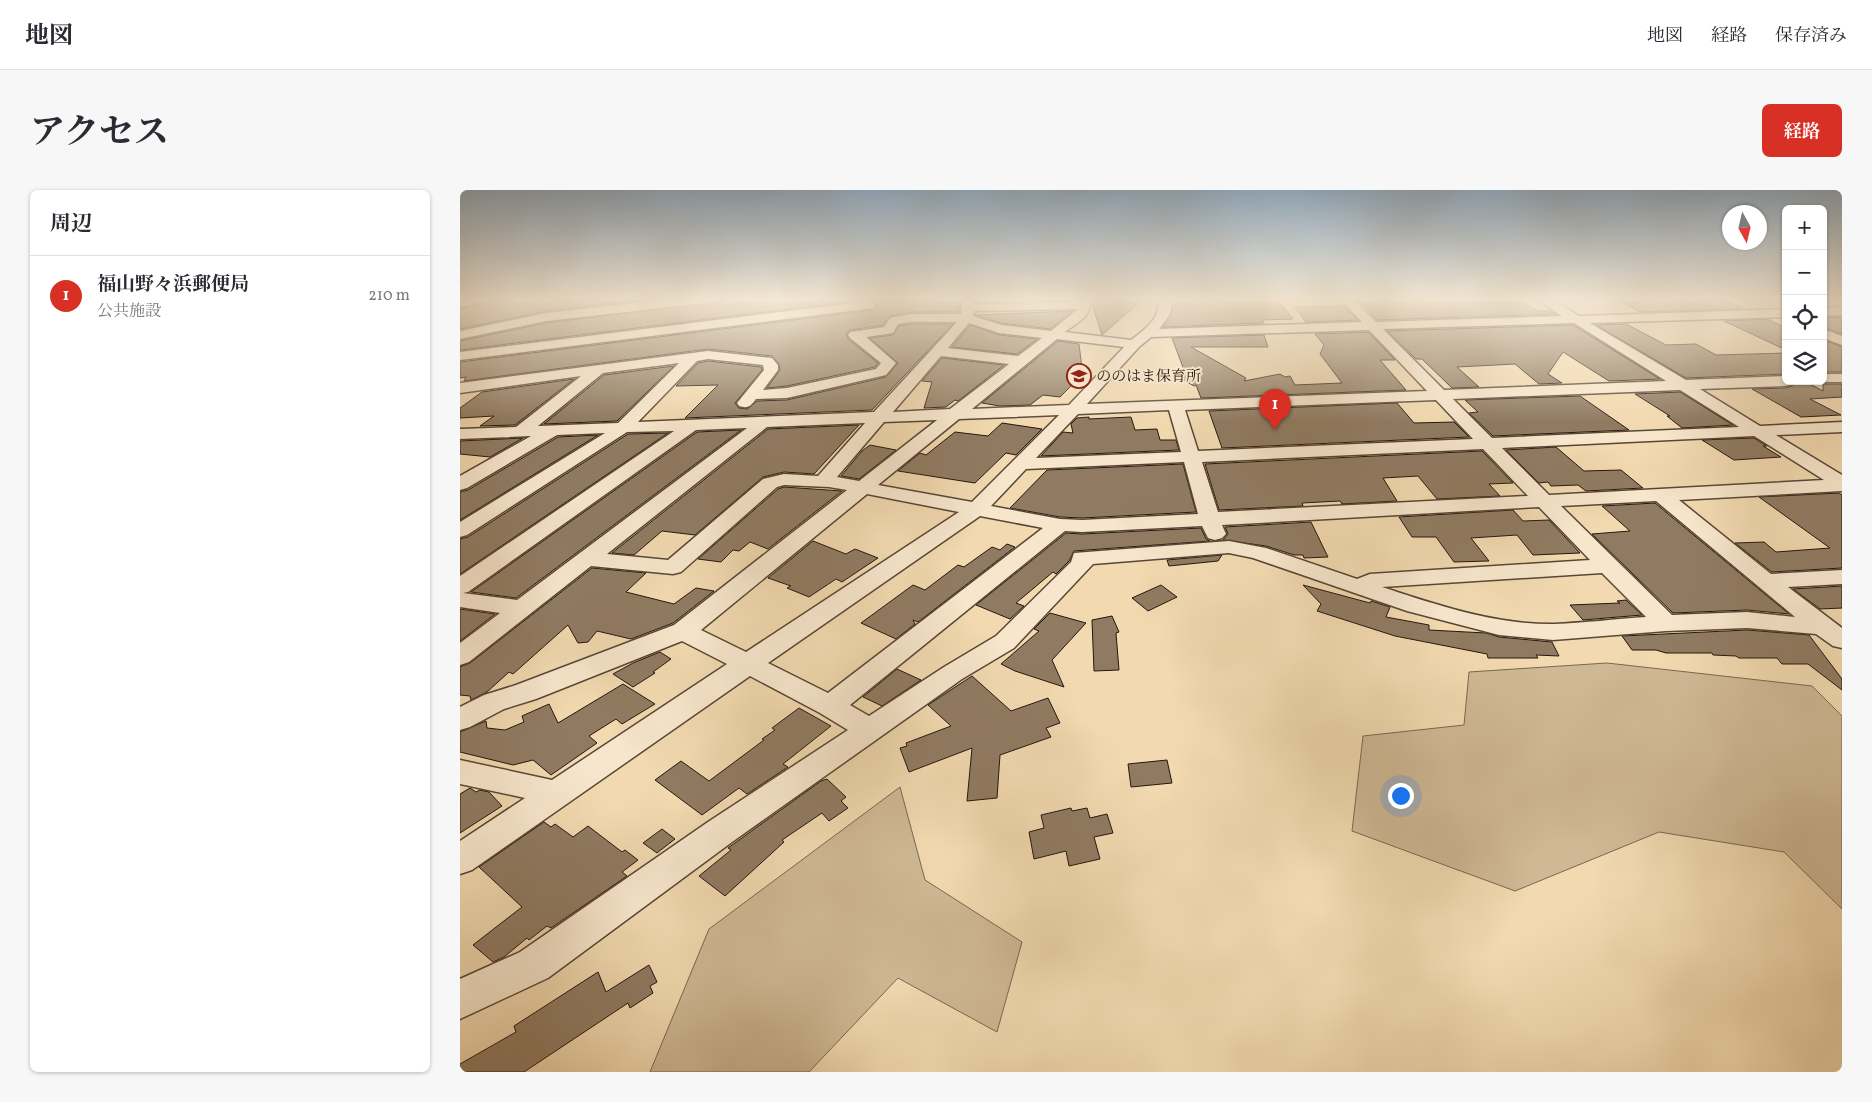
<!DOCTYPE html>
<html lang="ja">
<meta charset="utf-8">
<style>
body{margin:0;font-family:Vollkorn,"Noto Serif JP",serif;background:#f7f7f7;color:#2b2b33}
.controls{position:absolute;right:15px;top:15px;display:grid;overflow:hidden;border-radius:8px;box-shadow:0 1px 4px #0004}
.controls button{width:45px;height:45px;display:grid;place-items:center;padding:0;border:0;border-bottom:1px solid #e1e1e2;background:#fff;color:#2b2b33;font:25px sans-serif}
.compass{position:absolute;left:1262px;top:15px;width:45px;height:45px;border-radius:50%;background:#fff;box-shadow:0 1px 4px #0004;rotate:172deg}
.you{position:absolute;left:940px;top:605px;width:18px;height:18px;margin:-12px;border:4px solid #fff;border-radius:50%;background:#1a73e8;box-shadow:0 0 0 8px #1a73e833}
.badge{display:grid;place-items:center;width:32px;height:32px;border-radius:50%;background:#d93025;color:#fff;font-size:16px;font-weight:700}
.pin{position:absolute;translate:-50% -41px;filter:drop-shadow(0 1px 2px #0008)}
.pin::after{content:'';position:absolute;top:26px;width:18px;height:15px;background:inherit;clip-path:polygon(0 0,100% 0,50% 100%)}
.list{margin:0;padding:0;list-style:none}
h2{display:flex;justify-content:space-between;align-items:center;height:65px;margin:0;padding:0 20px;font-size:21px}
h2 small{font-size:16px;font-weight:400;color:#7c7c81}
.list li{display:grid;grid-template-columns:32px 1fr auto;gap:15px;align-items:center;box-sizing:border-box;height:80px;padding:0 20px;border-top:1px solid #e1e1e2}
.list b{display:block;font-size:19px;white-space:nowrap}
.list p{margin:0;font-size:16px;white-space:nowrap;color:#7c7c81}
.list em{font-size:16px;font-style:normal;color:#7c7c81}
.icon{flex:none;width:28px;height:28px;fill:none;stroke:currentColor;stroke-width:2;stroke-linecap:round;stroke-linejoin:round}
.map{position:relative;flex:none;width:1382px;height:882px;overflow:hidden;border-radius:8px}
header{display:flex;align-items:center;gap:30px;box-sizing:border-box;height:70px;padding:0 25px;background:#fff;border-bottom:1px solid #e1e1e2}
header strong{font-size:24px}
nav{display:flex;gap:28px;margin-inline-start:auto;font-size:18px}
.intro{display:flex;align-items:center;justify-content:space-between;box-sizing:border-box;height:120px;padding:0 30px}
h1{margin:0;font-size:35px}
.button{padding:12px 22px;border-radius:8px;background:#d93025;color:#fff;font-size:18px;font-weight:700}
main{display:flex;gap:30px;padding:0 30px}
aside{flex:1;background:#fff;border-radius:8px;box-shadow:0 1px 4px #0004}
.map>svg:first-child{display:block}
.green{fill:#cfb894;stroke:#7a6751}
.building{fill:#907b62;stroke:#25160e}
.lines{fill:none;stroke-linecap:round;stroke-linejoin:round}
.minor-casing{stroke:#584736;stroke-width:3}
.minor{fill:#f7e6cc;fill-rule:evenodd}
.labels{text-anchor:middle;stroke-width:4;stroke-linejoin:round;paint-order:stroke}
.far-poi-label{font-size:15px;fill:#25160e;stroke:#f7e6cc;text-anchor:start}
</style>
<header>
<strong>地図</strong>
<nav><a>地図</a><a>経路</a><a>保存済み</a></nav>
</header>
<div class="intro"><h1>アクセス</h1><a class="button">経路</a></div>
<main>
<aside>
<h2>周辺<small></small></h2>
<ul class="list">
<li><span class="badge">1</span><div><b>福山野々浜郵便局</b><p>公共施設</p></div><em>210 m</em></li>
</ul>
</aside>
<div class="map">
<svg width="1382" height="882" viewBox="0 0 1382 882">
<rect width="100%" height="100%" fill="#f2d9b0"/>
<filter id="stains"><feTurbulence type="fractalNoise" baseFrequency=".004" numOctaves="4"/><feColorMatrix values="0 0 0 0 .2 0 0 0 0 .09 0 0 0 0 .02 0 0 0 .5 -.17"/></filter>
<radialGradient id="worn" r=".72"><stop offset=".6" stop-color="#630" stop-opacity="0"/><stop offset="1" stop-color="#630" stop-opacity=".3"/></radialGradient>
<path class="green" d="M1147,473L1352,496L1382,526V719L1324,662L1199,642L1055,701L892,641L903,546L1004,535L1009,482Z
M440,597L465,690L562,752L537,842L438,788L349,882H190L249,739Z"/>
<path class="building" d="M39,108H198L86,121L0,139V119Z
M318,108H484V113L501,112L499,122H451L430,126L423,135L390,140L386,144L388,149L418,173L415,177L327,196L307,198L320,180L319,174L312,166L248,159L4,191L6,187L0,188V172L413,120L417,115L409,109L0,160V151L86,133L265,111V115Z
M633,108H684L642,145L632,114Z
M719,108H816L833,129L802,130L804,133L703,137L712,122V110Z
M897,108H983L988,113L1060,111L1078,121H1089L1096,124L917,130Z
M1154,108H1260L1283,119L1180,122Z
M884,116L898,130L846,132L835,117Z
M613,121L590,139L541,133L515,125Z
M1382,127V144L1363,137V128Z
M1307,129L1326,138V160L1264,131Z
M451,134H493L412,220L225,228L258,195L216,196L238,173L248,171L301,177L302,180L275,213L279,218L287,219L297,211L327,210L426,187L438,173L410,148L433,145L439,136Z
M1166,134L1206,155L1236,154L1256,165L1326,163V184L1226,188L1136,135Z
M510,135L539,145L577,149L557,164L492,157Z
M1113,135L1200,189L1149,191L1103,162L1088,184L1102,193L1079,194L1055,174L997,177L1019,197L992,198L962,169H956L927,141Z
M908,142L935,170H920L946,200L741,208L736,195L734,196L712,183L724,180L712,148L804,145L808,157H731L786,188L784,191L820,184L825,187L830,186L835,195L882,193L860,164L864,155L855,144Z
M1363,150L1382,157V182H1363Z
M598,151L619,154L624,194L615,192L600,207L583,205L570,215L540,216L522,213Z
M482,168L544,175L498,211L495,210L486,217L464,218L472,192L462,191Z
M214,176L157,231L84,234L144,185Z
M114,189L55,235L20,236L34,226L0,228V218L22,202Z
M1335,191H1344L1363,201V194H1382V207L1350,209L1381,225L1341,227L1292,199L1326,198L1332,196Z
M1220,202L1273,235L1222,238L1207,226H1210L1175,204Z
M1120,206L1169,240L1033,246L1009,223L1018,222L1005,210Z
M937,213L954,233L994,232L1009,247L762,258L749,221Z
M629,227V229L671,227L675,240L697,239L700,250H716L719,260L581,266L603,242L613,243L611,234L617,228Z
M542,233L582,239L556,265L546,263L515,293L438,281L460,263L466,265L495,242L528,246Z
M399,235L354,284L324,282L303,287L235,345L202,341L174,365L152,363L308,239Z
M281,240L56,408L11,402L237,242Z
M208,243L0,384V349L8,347L168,244Z
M138,245L0,330V302L8,300L98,247Z
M63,248L30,267L0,264V251Z
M1294,248L1307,256H1303L1321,267L1274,270L1242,250Z
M410,255L436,260L399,289L381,286L402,261Z
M1096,257L1124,281L1161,280L1183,298L1126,301L1118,295L1091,296L1088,292L1079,293L1046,260Z
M1022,261L1053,293L1029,294L1040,306L977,309L958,286L923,288L937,311L882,314L880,311L842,313L843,316L759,320L745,274Z
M723,274L736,322L622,328L600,327L550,318L587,280Z
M324,297L382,301L308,359L290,352L279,361L273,360L261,372L238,369L318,299Z
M1379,303L1382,305V378L1312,382L1275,353L1304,352L1316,362L1370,358L1299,307Z
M1195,313L1329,424L1287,420L1213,423L1132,344L1170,341L1142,316Z
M1053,320L1063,331L1089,330L1120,363L1073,365L1057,345L1011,348L1029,371L994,372L976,347H952L939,327Z
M851,332L868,367L844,368L843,365H834L806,356L763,350L768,344L765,337Z
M741,338L746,349L750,351L614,361L609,371L596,384L593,382L556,413L564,416L550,429L516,415L606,343L622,344Z
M353,351L386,364L395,359L418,368L382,392L376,389L349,407L327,398L331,396L308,388Z
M547,354L555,357L458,432L453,430L455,434L436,449L401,433L453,395L465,400L498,375L504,377L532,357L540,360Z
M762,365L758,371L709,376L707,370Z
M132,378L186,383L166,402L214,414L236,398L254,401L213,433L171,449L137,441L128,452L118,453L108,435L53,484L49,482L27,502L11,510L10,506L0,505V477L10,473Z
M701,395L717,407L688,421L672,408Z
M843,395L910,413L911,411L930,417L926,427L969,435V440L1026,443L1039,447L1092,452L1099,466L1076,465L1078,468H1028L1027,464L935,446L857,421L861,414Z
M1382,396V418L1360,419L1333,399Z
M1166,410L1182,425L1123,430L1110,415L1160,413L1157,411Z
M0,419L35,424L0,451Z
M590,423L626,433L592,470L604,497L555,481L541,474L579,441L574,439Z
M652,426L659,442L656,443L659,480L634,481L632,430Z
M1287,440L1349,445L1382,489V500L1348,474H1322L1317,468H1279L1276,466L1253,465L1252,463H1206L1196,460H1172L1162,446Z
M200,462L211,469L193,482L195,483L173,497L153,484L173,473Z
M437,479L461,490L422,516L403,507Z
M512,486L551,521L588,508L600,533L586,538L591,547L540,565L537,608L507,611L512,558L449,582L440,558L447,556L446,553L491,536L468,515Z
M163,494L195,514L162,534L156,529L129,546L137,553L91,585L73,570L53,575L0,562V542L26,531L27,538L45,540L64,532L62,526L89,514L98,533Z
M339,518L371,536L323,574L328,577L287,604L279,598L242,625L195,590L221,571L249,591L304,550L302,549L315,540L312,538Z
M707,570L712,593L671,597L668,574Z
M367,589L386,607L381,611L388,618L369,631L362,623L322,650L324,652L265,706L239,686L271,660L268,658L361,591Z
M10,598L16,602L20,600L29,602L42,616L0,643V604Z
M611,618L612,621L627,618L630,628L647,624L653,643L634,647L640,669L609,676L606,661L574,669L569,642L584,638L581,625Z
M84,632L91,637L95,634L113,647L128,636L162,662L165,660L178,670L162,682L167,686L91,738L87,736L69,750L67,748L44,767L33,772L13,755L62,717L19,677Z
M202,639L215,649L197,663L183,653Z
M189,775L197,792L190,796L193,803L170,818L168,813L64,882H0V874L56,842L54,836L138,782L146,802Z"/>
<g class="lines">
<defs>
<path id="minor" d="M5,108H31L29,110L0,117V109Z
M219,108H261L255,112L86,131L0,149V141L86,123Z
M503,108H515L514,114L619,112V108H631C630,128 621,130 605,142L671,150C684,140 704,126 697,108H709C715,121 707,129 699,139L902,132L879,108H892L916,132L1102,126L1075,108H1090L1119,126L1326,119V127L1130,133L1226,190L1326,186V191H1333L1331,194L1326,196L1240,199L1300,236L1382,232V242L1316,245L1382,285V301L1219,310L1311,384L1382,380V394L1328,397L1382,438V458L1373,456L1356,444L1287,438L1206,441L1093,450L1039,445L947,421L793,368L769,363L633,374L554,458L502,489L272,652L88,788L0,829V789L60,762L248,632L388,540L360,523L290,486L12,680L0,684V651L65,608L0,594V570L92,590L267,474L222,451L76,509L44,519L10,537L0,540V517L24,505L56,495L214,435L387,300L369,297L324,295L317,297L221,382L213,384L131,376L9,472L0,475V453L40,423L0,417V386L214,241L167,242L7,345L0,347V332L145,243L97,245L7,298L0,300V286L71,246L0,249V239L56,237L121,186L0,203V193L248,161L312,168L318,175V180L303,200L327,198L416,179L421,173L390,148L388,145L390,142L424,137L430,128L451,124H501ZM618,119L591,141L541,135L513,126L514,121ZM451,132H497L414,222L178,232L237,171L248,169L303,175L304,180L277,213L279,216C288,219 291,216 296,209L327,208L426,185L436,173L406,147L433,143L438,134ZM509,133L539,143L582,148L558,166L488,158ZM1114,133L1206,191L984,200L923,139ZM909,140L967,201L627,214L679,157L691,147ZM597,149L664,157L609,215L512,219ZM481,166L549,174L490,219L433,222ZM219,173L158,233L78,236L143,183ZM1220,200L1279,237L1032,248L993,209ZM976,210L1013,249L738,261L725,220ZM709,220L721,262L576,268L618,224ZM599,225L512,312L418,295L499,229ZM477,230L399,291L377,287L424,232ZM405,233L358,286L324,284L303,289L208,370L147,364L307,237ZM287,238L57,410L3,403L8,402L236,240ZM1294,246L1364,290L1089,305L1042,258ZM1023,259L1068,306L758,322L742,272ZM724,272L738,324L622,330L600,329L531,316L566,279ZM407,304L499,322L286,462L241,440ZM1196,311L1335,427L1287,422L1212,425L1101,316ZM1079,317L1130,370L910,384L897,389L806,358L769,351L614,363L611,372L536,446L484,477L409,526L390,515L605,341L622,342L742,336L748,348L755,350L762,348L766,344L762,335ZM520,326L583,338L368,503L308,473ZM1142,383L1186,427C1155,429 1124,433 1094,434C1036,435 977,415 922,397Z
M409,111L415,115L413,118L0,170V162Z
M1382,117V125L1363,126V118Z
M1363,139L1382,146V155L1363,148Z
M1363,184H1382V192H1358L1363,191Z"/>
</defs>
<use href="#minor" class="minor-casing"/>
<use href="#minor" class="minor"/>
</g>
<linearGradient id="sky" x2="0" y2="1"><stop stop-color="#90a8bc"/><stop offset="0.47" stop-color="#f9eedb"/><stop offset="1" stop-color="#f9eedb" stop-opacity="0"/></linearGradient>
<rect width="1382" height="232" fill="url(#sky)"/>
<defs>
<symbol id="school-ring" viewBox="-11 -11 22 22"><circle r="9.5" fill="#f7e6cc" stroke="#8f2418" stroke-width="1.5"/><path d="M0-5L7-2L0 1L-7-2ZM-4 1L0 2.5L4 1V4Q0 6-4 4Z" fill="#8f2418"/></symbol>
</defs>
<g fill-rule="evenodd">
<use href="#school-ring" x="605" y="172" width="28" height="28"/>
</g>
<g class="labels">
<g class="far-poi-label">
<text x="636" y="191">ののはま保育所</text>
</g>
</g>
<rect width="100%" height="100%" filter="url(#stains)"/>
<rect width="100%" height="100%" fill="url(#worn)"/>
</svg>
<div class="controls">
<button>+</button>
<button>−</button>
<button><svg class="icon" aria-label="locate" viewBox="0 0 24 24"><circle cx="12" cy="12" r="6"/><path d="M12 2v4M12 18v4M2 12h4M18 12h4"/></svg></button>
<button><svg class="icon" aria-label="layers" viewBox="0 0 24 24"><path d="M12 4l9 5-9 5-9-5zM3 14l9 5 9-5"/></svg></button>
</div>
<svg class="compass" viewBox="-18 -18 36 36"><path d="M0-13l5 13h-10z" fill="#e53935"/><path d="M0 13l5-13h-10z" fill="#7c7c81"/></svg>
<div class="you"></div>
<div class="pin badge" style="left:815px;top:240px">1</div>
</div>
</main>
